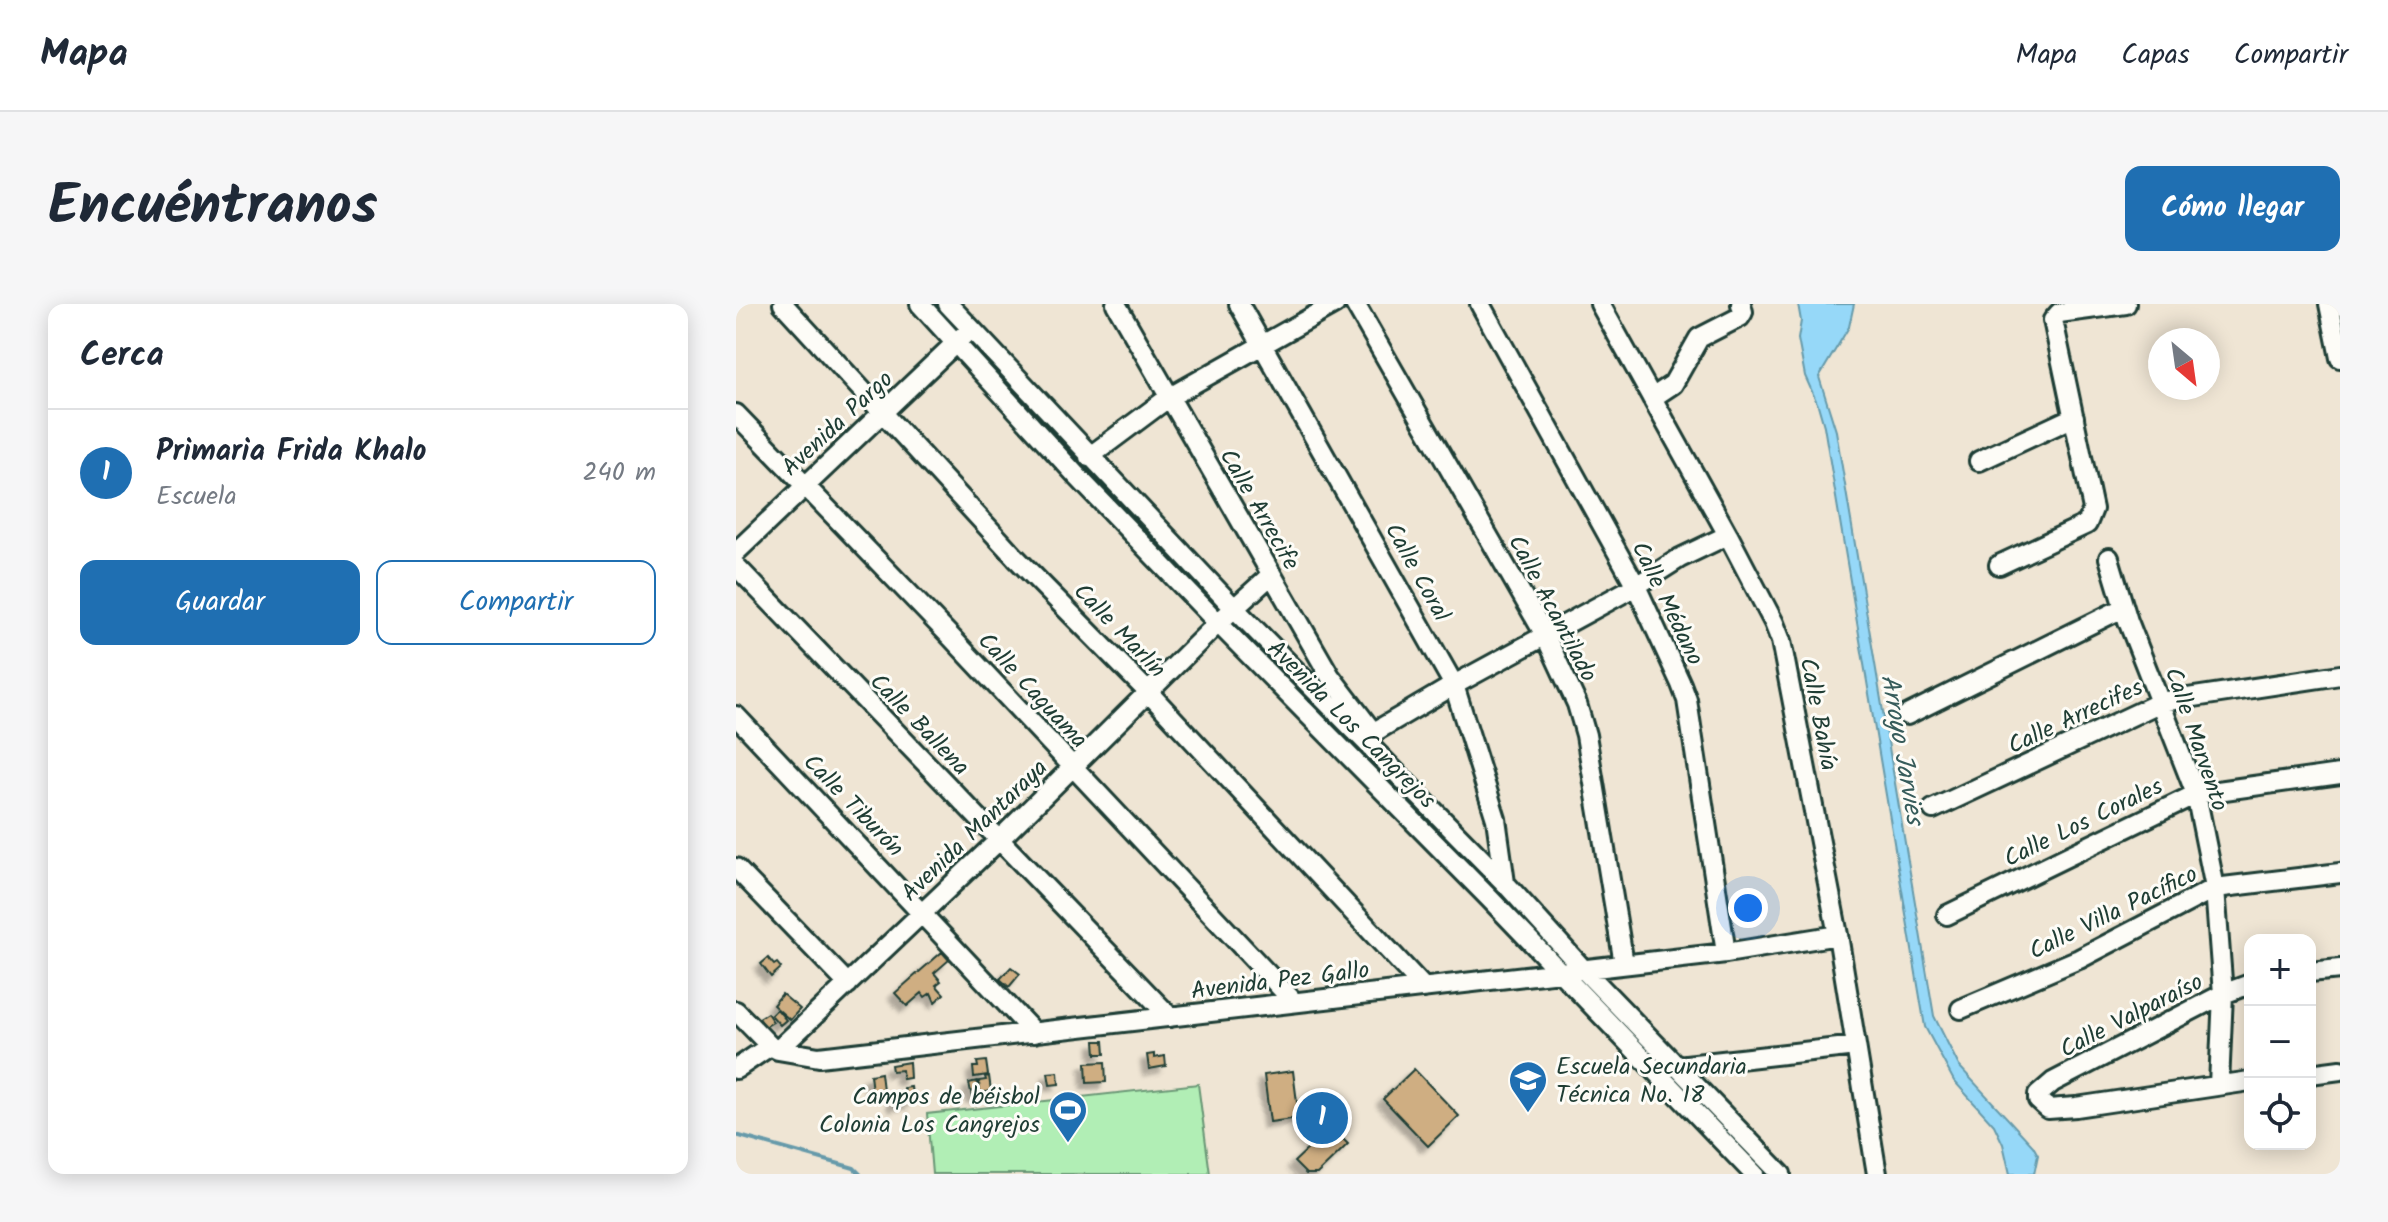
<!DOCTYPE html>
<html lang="es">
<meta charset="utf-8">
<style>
body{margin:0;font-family:Kalam,sans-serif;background:#f6f6f7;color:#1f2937}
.controls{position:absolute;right:24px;bottom:24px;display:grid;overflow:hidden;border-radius:16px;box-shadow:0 4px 20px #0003}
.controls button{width:72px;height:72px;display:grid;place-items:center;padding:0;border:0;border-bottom:2px solid #e0e1e3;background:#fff;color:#1f2937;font:40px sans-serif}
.compass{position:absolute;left:1412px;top:24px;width:72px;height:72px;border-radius:50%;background:#fff;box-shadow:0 4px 20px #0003;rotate:151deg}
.you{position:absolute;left:1012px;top:604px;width:28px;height:28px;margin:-20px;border:6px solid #fff;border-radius:50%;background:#1a73e8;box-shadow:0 0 0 12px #1a73e833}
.badge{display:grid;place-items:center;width:52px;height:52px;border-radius:50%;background:#1f6fb2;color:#fff;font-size:26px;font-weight:700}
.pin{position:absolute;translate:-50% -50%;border:4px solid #fff;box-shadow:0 2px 8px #0006}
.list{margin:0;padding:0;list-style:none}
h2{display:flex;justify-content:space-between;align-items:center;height:104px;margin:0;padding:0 32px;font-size:34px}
h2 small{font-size:26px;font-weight:400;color:#747a83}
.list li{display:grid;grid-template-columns:52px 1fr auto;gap:24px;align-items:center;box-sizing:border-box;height:128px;padding:0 32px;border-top:2px solid #e0e1e3}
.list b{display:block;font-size:30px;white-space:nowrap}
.list p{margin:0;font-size:26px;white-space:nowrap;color:#747a83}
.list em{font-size:26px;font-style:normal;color:#747a83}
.actions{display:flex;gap:16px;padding:24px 32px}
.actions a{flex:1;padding:18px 0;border:2px solid #1f6fb2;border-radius:16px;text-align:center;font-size:28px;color:#1f6fb2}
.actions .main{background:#1f6fb2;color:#fff}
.icon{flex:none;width:44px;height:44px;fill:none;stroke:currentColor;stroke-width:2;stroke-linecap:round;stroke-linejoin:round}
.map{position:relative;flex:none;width:1604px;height:870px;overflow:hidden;border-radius:16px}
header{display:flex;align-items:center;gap:48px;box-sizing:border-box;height:112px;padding:0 40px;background:#fff;border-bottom:2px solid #e0e1e3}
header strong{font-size:38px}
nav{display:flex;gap:44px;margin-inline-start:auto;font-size:28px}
.intro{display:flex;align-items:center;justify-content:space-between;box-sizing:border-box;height:192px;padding:0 48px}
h1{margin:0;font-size:56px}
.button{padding:20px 36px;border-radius:16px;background:#1f6fb2;color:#fff;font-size:28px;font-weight:700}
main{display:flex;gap:48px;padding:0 48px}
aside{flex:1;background:#fff;border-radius:16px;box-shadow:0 4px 20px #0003}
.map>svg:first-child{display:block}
.green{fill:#b1eeb5;stroke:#689674;stroke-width:2}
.water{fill:#96d8f8;stroke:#669aaa;stroke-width:2}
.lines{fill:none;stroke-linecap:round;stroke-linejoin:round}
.stream{stroke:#669aaa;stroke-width:4}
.building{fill:#cfae82;stroke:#1f3d34;stroke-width:2;filter:url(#shadow)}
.minor-casing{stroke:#1f3d34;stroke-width:24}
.minor{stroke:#fdfcf7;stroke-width:18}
.labels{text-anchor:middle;stroke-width:6;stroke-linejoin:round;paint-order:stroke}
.street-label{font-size:24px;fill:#1f3d34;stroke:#fdfcf7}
.poi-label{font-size:24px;fill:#1f3d34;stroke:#fdfcf7;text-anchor:start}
.water-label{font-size:26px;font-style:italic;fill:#375c5b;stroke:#fdfcf7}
</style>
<header>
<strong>Mapa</strong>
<nav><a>Mapa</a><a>Capas</a><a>Compartir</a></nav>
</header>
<div class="intro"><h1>Encuéntranos</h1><a class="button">Cómo llegar</a></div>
<main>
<aside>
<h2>Cerca<small></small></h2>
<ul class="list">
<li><span class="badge">1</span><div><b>Primaria Frida Khalo</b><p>Escuela</p></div><em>240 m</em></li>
</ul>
<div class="actions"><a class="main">Guardar</a><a>Compartir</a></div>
</aside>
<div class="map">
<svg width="1604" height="870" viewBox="0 0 1604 870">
<defs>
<filter id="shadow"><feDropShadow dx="-6" dy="6" stdDeviation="2" flood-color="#0004"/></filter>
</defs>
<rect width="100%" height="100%" fill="#efe5d4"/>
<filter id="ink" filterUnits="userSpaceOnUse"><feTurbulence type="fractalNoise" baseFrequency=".0125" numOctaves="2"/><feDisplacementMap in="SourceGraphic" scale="16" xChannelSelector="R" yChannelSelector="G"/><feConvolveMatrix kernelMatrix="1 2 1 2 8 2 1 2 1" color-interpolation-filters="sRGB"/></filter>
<g filter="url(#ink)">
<path class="green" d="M462,780L474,870H196L191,810Z"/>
<path class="water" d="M1062,0H1118L1113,23L1083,73L1100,127L1198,712L1223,762L1297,842L1302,851L1298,870H1274L1267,840L1258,821L1218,777L1189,723L1088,122L1082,101L1069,72L1062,35L1065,17Z"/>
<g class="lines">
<path class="stream" d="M0,831L118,864L124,870"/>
</g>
<path class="building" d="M206,648L213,656L198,669L205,677L200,681L208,690L199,698L195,689L189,693L186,689L171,702L159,689Z
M32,654L38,661L41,659L45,664L35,673L25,660Z
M275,663L284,670L273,683L264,675Z
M46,690L64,705L54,716L37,701Z
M41,705L50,716L44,721L35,711Z
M31,709L37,718L29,723L23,714Z
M359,737H368L369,750H360Z
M418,750V754L429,752L430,762L413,765L411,751Z
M250,757L252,771L238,773L237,763H242L241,758Z
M173,758L174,774L167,775L166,766L156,767L155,761Z
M369,758L370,778L351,779L350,759Z
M678,765L723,812L692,842L647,795Z
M557,767L563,814L534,818L528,771Z
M322,768L323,780L314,781L312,769Z
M145,769L147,786L136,787L134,771Z
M253,772L255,787L244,789L243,777L250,776L249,773Z
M241,777L243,792L236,793L233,779Z
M175,783L177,798L158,801L157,793L169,791L168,784Z
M595,823L612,840L581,870H570L558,858Z"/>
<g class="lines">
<defs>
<path id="minor" d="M47,0L280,254L412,388L688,684
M184,0L340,171L482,319L754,595L1018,870
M212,0L498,304L769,579L847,665L1045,870
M380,0L594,372L636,427
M503,0L718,381L760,515L769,579
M619,0L809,331L841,400L850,431L888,660
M744,0L900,282L945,380L951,396L990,649
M864,0L992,231L1038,319L1045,337L1102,631L1141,870
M1593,0L1604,54
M916,94L937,80L963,34L1004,13L1007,8L1005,0
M0,110L215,333L557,697
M353,153L432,94L599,0
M1243,157L1338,113
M0,248L227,32
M1373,254L1392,317L1460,490L1479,584L1487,690L1483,781
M1263,261L1351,220L1357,205L1317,16L1323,9L1390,0
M0,262L434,713
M1171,411L1387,304
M0,412L298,729
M628,434L718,381L900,282L944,254L992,231
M1197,505L1425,398L1604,371
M0,564L112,680
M1211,611L1460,490L1604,470
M1574,668L1604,665
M1514,680L1487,690L1317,778L1302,791V796L1312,805L1340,803L1514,777
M1225,705L1343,655L1479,584L1604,569
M0,707L34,742
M42,746L262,537L482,319L535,271
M941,762L1120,742
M0,765L34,742L42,746L83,753L990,649L1102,631
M1574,770L1604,766"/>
</defs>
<use href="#minor" class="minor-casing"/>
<use href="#minor" class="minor"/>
</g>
</g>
<defs>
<symbol id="school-pin" viewBox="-11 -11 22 30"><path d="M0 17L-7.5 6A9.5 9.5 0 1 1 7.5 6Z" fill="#1f6fb2" stroke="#fdfcf7"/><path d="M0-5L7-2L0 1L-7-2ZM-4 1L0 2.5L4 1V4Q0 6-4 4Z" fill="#fff"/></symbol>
<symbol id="stadium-pin" viewBox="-11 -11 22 30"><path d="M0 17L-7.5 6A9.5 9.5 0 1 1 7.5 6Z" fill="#1f6fb2" stroke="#fdfcf7"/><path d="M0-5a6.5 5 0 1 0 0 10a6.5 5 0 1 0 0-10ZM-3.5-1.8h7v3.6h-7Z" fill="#fff"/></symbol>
</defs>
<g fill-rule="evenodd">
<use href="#school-pin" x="770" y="754" width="44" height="60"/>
<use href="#stadium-pin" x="310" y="784" width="44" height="60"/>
</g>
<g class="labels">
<g class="street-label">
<text transform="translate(101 119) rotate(-43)" y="8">Avenida Pargo</text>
<text transform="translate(524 205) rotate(60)" y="8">Calle Arrecife</text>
<text transform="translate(682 268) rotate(61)" y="8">Calle Coral</text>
<text transform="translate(932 299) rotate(64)" y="8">Calle Médano</text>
<text transform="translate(817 304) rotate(62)" y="8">Calle Acantilado</text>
<text transform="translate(384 326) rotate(46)" y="8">Calle Marlín</text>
<text transform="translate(297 386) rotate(47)" y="8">Calle Caguama</text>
<text transform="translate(1083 410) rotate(79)" y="8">Calle Bahía</text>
<text transform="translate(1339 412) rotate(-25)" y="8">Calle Arrecifes</text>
<text transform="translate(184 420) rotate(46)" y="8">Calle Ballena</text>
<text transform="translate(616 420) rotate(45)" y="8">Avenida Los Cangrejos</text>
<text transform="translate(1461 435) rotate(71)" y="8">Calle Marvento</text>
<text transform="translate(118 501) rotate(46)" y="8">Calle Tiburón</text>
<text transform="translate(1347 518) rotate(-26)" y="8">Calle Los Corales</text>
<text transform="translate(238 526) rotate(-44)" y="8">Avenida Mantaraya</text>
<text transform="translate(1377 608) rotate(-26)" y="8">Calle Villa Pacífico</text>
<text transform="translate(544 676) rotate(-7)" y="8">Avenida Pez Gallo</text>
<text transform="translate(1395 711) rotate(-27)" y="8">Calle Valparaíso</text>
</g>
<g class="poi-label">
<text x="820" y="770">Escuela Secundaria<tspan x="820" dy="28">Técnica No. 18</tspan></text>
<text x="304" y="800" text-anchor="end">Campos de béisbol<tspan x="304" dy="28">Colonia Los Cangrejos</tspan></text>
</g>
<g class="water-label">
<text transform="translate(1167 445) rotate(80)" y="9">Arroyo Jarvies</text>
</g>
</g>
</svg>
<div class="controls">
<button>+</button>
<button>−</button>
<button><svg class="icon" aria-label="locate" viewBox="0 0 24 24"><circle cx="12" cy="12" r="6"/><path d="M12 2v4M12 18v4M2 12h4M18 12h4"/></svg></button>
</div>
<svg class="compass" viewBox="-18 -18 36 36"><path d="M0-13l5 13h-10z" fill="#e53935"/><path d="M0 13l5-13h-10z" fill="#747a83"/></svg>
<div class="you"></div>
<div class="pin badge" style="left:586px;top:814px">1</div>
</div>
</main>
